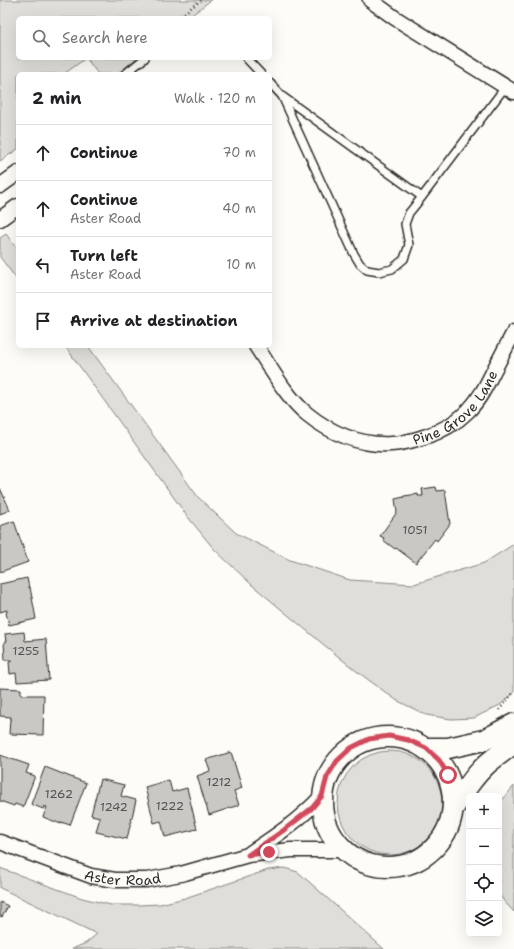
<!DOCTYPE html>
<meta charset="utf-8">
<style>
body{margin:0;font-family:"Shantell Sans",sans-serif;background:#f2f2f2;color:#202124}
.controls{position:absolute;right:12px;bottom:12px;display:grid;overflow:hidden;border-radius:6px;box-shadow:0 4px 16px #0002}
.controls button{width:36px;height:36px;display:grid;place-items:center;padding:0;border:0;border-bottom:1px solid #e0e0e0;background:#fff;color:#202124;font:20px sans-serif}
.stop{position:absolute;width:12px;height:12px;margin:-9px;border:3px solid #d1495b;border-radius:50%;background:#fff}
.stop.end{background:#d1495b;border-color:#fff;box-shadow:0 1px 4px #0008}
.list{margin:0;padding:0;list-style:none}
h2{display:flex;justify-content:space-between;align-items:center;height:52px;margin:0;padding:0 16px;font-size:17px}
h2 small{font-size:13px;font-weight:400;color:#757577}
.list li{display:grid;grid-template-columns:26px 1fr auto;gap:12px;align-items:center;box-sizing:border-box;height:56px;padding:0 16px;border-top:1px solid #e0e0e0}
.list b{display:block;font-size:15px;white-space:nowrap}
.list p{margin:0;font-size:13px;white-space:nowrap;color:#757577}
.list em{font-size:13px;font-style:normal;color:#757577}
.icon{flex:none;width:22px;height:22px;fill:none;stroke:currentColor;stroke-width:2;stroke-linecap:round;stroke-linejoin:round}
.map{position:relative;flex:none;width:514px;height:949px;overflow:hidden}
.search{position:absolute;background:#fff;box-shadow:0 4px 16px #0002;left:16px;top:16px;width:256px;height:44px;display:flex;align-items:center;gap:10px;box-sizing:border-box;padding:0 14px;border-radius:6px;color:#757577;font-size:15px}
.panel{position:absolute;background:#fff;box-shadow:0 4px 16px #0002;left:16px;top:72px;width:256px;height:276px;border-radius:6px}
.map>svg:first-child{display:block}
.green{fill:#dfdeda;stroke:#858482}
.building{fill:#c9c8c4;stroke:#2b2b2b}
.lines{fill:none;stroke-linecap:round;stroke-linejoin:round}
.lane-casing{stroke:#2b2b2b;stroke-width:10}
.street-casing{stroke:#2b2b2b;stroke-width:17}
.secondary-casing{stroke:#2b2b2b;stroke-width:23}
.path{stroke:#2b2b2b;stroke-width:2.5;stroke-dasharray:1 3;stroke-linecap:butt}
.lane{stroke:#fdfcf7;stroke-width:7}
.street{stroke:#fdfcf7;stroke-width:14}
.secondary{stroke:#fdfcf7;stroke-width:20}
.route{stroke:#d1495b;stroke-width:5}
.labels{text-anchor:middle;stroke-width:3;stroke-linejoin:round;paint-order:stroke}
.number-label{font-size:12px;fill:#525251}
.street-label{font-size:14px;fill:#2b2b2b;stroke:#fdfcf7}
</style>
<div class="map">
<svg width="514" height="949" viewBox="0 0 514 949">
<rect width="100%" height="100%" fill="#fdfcf7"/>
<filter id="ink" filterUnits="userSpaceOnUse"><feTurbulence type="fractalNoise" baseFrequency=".025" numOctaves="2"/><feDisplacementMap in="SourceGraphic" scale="8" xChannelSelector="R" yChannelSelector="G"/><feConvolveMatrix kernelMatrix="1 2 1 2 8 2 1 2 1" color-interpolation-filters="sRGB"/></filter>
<g filter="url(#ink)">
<path class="green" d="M0,0H211L188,18H18V58H86L64,74H18V149L0,161Z
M86,58H137L117,74H98Z
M6,234L18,250V281L0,257V238Z
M65,346H88L198,497L236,533L290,560L350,580L414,584L484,563L514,544V693L500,705L474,718L451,719L426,715L396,700L355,670L318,640L252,585L214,549L187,516Z
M338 803a52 52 0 1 1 104 0a52 52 0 1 1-104 0Z
M514,786V912L503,900L499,894V804Z
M0,868L82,898L111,905H139L160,904L185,898L268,870L284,868L298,872L325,896L384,949H72L86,943L97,934L0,888Z"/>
<path class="building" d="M436,487L437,491L445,490L450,524L437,541L435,539L416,563L396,548L395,549L383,540L384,538L380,536L397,512L395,499L404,497V496L418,494V496H423L422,489Z
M0,488L10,510L0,514Z
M14,521L28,562L0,572V526Z
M27,578L29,588L30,587L36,619L9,625L6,613L7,612V610L0,612V584Z
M24,632L25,641L46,639L49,680L17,682L16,673L10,674L9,662L12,661V660H5L4,642H6L5,634Z
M0,688L21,689V695H44L43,735L9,734L10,719H11V717L0,716Z
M231,752L242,788L234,791L239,805L209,815L197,776L210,771L206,760Z
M0,755L29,765L26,773L35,776L23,807L15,804L14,806L0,801Z
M45,767L86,783L70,825L61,822V824L43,817L47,807L44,806L43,809L31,804Z
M100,779L124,785L121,796L136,800L127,839L96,832L100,817L91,815Z
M169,780L172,792L187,788L197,829L165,837L161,821L154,823L145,787Z
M0,902L8,906L2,917L0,916Z"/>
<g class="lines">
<defs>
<path id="lane" d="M246,58L261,74
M125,74L145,58
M270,83L282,96L422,197
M282,96L354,254L360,264L367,270L379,272L392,269L404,259L409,245L405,224L409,213L422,197L506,86"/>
<g id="street">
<path d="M370,0L395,18L514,92"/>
<path d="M0,186L18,173"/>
<path d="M0,219L18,206"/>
<path id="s1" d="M256,346C271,368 286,397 307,414C330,433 361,446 391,444C402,444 414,440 424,437C440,432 456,423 468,411C480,399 487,384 494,370C501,357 507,345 514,332"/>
<path id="s2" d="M0,842L91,876L115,880H147L181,874L248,855L291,850H343"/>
<path d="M250,853C276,836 301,819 322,796"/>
</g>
<path id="secondary" d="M323 802a65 65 0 1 1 130 0a65 65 0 1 1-130 0Z
M426,748H448L484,740L514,724
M453,809C463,793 473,777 487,764C496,756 506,750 514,743"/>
</defs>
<use href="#lane" class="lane-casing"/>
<use href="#street" class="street-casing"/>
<use href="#secondary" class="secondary-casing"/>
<path class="path" d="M178,18L201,0
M499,710L514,692"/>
<use href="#lane" class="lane"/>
<use href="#street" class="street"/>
<use href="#secondary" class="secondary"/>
</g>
</g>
<g class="lines" filter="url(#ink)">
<path class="route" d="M269,852L248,855L284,830L312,808L322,796L327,777L337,761L351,748L369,739L389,736L408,740L426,748L439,760L448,775"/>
</g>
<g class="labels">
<g class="number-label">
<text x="415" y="534">1051</text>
<text x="26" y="655">1255</text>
<text x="219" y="786">1212</text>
<text x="59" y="798">1262</text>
<text x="170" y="810">1222</text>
<text x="114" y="811">1242</text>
</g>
<g class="street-label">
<text dy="5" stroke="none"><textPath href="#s1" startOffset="254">Pine Grove Lane</textPath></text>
<text dy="5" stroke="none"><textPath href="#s2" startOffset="129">Aster Road</textPath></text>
</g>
</g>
</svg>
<div class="controls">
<button>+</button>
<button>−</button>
<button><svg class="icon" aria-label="locate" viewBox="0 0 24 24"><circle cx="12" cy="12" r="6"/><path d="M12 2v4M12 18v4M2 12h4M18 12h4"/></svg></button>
<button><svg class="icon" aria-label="layers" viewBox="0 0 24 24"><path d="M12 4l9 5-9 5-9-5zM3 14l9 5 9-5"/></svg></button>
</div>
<div class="stop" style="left:448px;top:775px"></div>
<div class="stop end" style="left:269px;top:852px"></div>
<div class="search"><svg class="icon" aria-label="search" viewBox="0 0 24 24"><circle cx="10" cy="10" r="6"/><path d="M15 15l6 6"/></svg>Search here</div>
<section class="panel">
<h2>2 min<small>Walk · 120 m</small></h2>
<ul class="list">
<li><svg class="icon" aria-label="ahead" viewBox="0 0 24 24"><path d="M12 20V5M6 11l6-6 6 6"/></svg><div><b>Continue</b></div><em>70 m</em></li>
<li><svg class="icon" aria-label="ahead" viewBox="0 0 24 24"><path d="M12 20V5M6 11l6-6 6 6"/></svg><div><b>Continue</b><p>Aster Road</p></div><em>40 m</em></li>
<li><svg class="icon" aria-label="left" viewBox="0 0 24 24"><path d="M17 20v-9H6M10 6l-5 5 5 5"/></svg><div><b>Turn left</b><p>Aster Road</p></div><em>10 m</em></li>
<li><svg class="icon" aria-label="arrive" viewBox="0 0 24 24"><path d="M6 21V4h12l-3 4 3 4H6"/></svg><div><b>Arrive at destination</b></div></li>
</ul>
</section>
</div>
